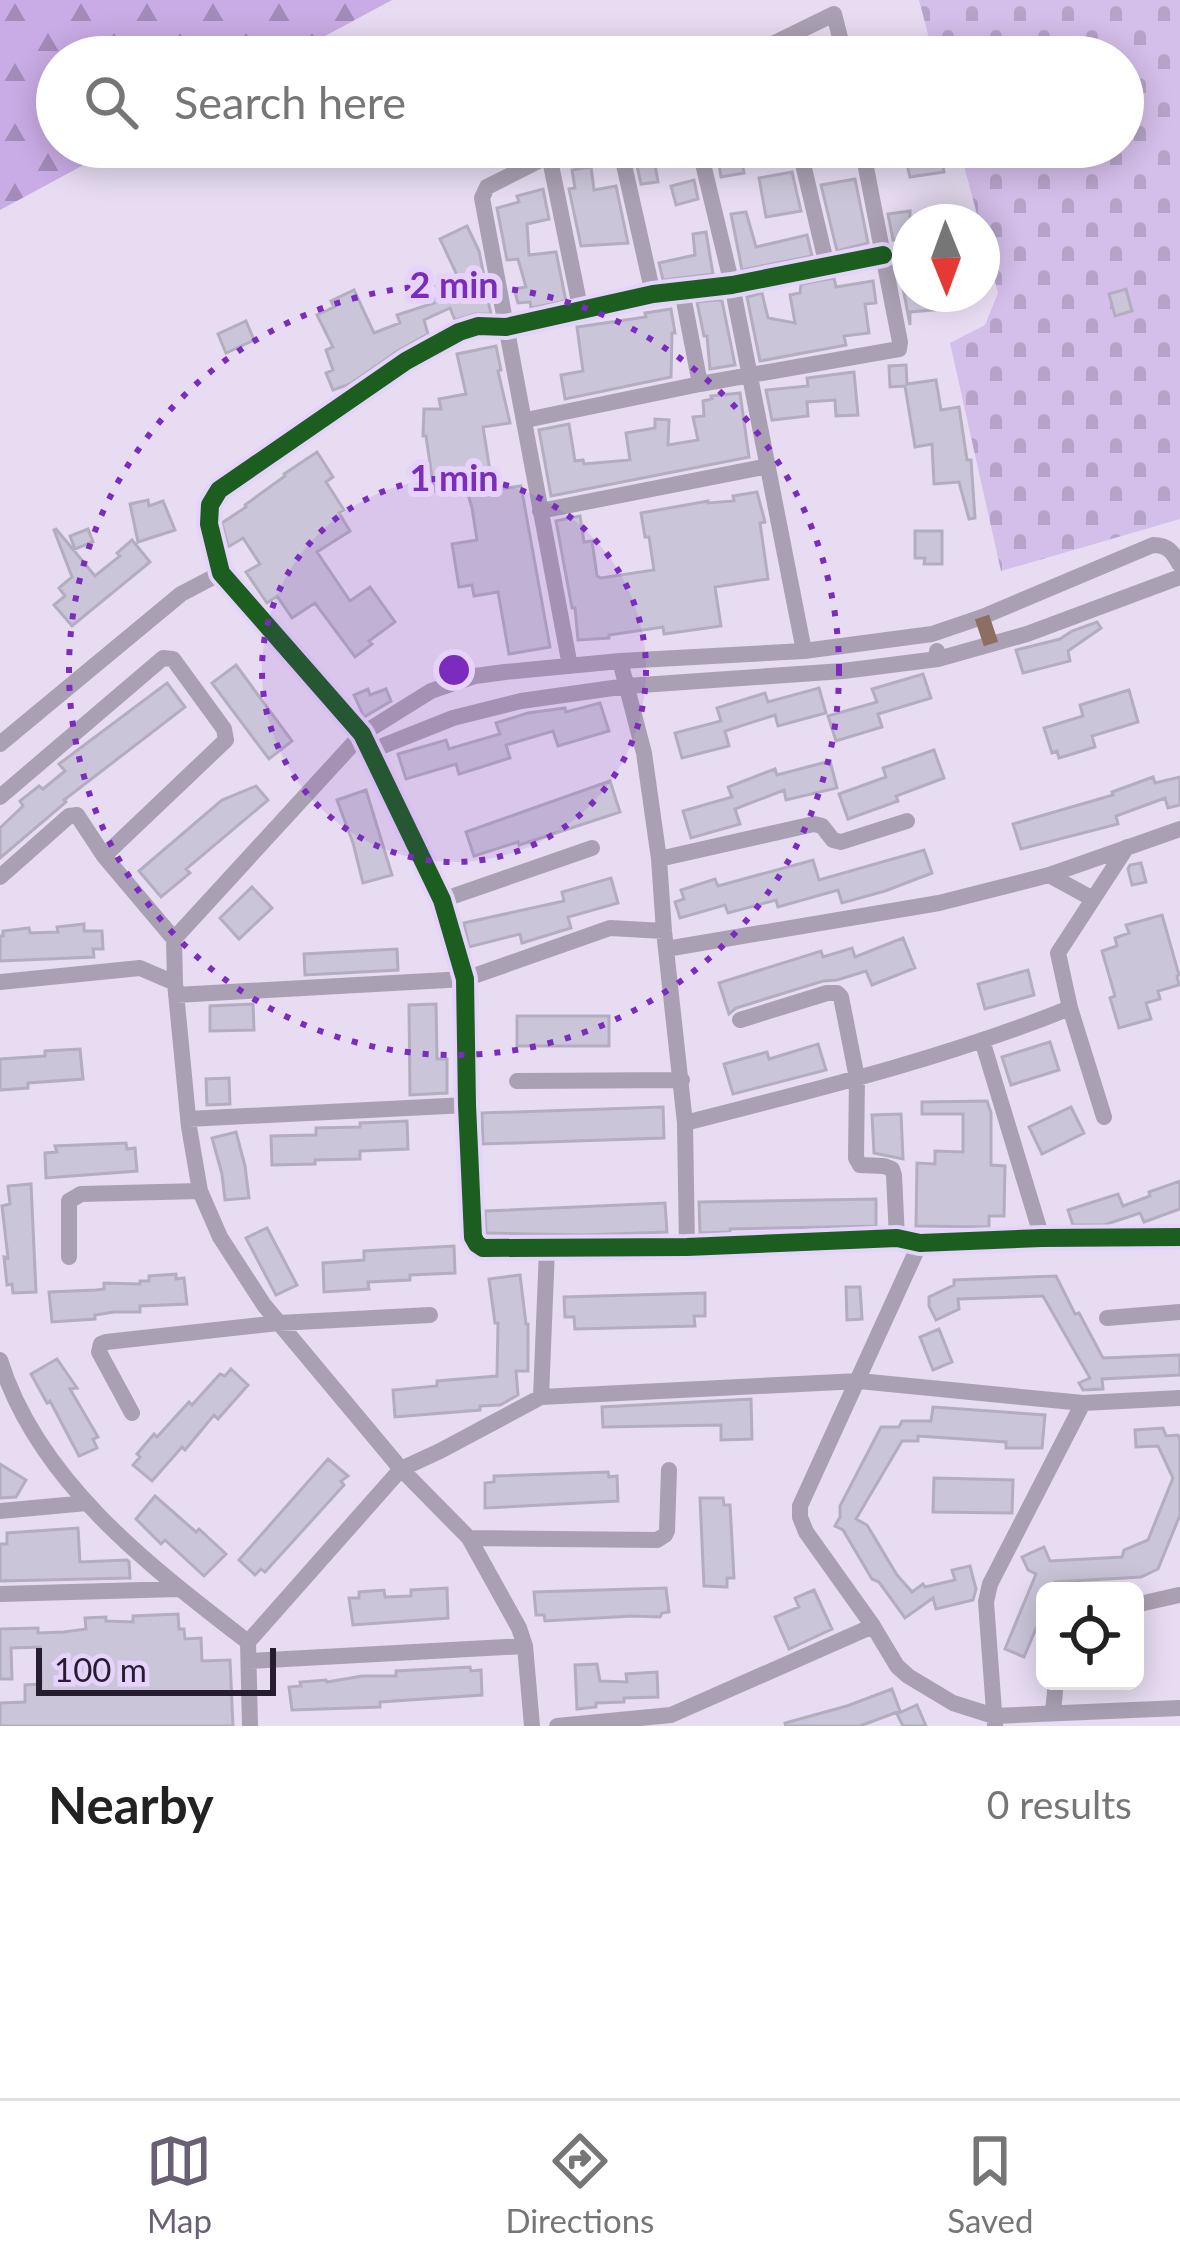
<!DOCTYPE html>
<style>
body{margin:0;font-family:Lato,sans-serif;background:#f2f2f2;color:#222}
.controls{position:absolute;right:36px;bottom:36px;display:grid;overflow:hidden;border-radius:18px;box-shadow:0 6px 30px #0003}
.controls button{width:108px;height:108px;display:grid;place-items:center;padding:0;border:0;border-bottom:3px solid #e0e0e0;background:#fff;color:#222;font:60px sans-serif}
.compass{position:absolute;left:892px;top:204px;width:108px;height:108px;border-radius:50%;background:#fff;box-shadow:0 6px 30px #0003;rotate:179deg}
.scale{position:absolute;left:36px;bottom:30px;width:240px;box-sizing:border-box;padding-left:12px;border:6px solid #261d30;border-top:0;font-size:33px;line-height:42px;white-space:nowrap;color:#261d30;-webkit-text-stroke:9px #e6d3fb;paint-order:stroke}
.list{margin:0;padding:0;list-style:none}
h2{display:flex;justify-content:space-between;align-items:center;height:156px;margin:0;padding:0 48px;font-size:51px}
h2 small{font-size:39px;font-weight:400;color:#767676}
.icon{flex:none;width:66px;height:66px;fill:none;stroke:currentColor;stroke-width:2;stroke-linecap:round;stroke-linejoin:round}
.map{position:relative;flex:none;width:1180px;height:1726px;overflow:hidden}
.search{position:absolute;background:#fff;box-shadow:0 6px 30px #0003;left:36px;right:36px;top:36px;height:132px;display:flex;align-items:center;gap:30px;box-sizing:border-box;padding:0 42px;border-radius:66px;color:#767676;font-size:45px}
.sheet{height:372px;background:#fff}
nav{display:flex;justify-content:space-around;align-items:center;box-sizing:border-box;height:168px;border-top:3px solid #e0e0e0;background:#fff;font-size:33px;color:#767676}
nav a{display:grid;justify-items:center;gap:6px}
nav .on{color:#6a6074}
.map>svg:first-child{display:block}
.forest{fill:url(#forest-firs)}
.cemetery{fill:url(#cemetery-stones)}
.building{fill:#cbc5d9;stroke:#b3adc0;stroke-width:3}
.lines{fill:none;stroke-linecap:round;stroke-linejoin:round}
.street{stroke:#aaa0b3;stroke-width:16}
.quiet{stroke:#8d6e63;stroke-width:15;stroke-dasharray:30 15;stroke-linecap:butt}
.cycleway-casing{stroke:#e6d3fb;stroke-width:26}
.cycleway{stroke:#1b5e20;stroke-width:18}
.ring{fill:none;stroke:#7b2cbf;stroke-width:6;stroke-dasharray:6 12}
.centre{fill:#7b2cbf;stroke:#e6d3fb;stroke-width:6}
.ring-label{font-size:36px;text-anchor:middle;font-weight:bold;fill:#7b2cbf;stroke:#e6d3fb;stroke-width:12;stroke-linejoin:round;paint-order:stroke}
</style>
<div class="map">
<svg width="1180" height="1726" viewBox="0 0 1180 1726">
<defs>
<pattern id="forest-firs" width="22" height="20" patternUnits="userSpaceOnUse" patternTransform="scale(3)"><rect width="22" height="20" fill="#c9ace5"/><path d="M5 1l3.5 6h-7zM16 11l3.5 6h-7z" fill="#a38bba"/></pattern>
<pattern id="cemetery-stones" width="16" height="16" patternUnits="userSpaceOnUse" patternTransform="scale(3)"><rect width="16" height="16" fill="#d4beea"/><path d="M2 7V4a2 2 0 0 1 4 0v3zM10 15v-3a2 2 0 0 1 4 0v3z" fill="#b6a3c9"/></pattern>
</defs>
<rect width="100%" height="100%" fill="#e7dcf2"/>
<path class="forest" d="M0,0H392L286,57H57V147H117L0,210Z"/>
<path class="cemetery" d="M919,0H1180V519L1001,571L950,343L985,325L998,293L982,233V222H979L959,147H1123V57H934Z"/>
<path class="building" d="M633,147H652L658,182L641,184Z
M716,147H739L744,173L721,177Z
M903,147H940L944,172L910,177Z
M591,167L594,190L616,186L628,243L581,246L569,189L575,188L572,170Z
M792,172L801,211L766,217L759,178Z
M855,179L868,243L837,251L821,185Z
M694,180L698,199L676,205L671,186Z
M543,189L549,219L527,224L529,255L556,252L566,301L531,308L530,302L518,303L514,289L526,287L518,259L507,260L497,208L519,202L517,196Z
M910,211V237L893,240L888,214Z
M746,212L756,247L807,235L812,256L742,270L731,214Z
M467,226L479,251L484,276L478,278L488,300L491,314H475L455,320L450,308L424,320L428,334L399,350L350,384L333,390L326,373L333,370L326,350L333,347L317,315L334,307L331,301L354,290L374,333L400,323L397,315L434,303L432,300L441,295L436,286L457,275L440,239Z
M706,232L713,274L663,280L659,263L695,255L693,234Z
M834,278L836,287L873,281L876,303L865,304L869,333L844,336L846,345L760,361L747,297L762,293L768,318L795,323L790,295L800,293L801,284Z
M903,288H910V294H933L934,310L910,312V325Z
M1126,289L1132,311L1115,316L1109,294Z
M717,300L722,301L735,365L710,369L707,336H704L697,302Z
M671,309L675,333H672L671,377L565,399L561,375L583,371L577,327L646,317L645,313Z
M246,321L254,340L226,353L218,334Z
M496,346L501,370L498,371L510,423L483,427L493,490L521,486L550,647L509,654L498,592L474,596L472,585L459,587L452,544L477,540L472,508L466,487L434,491L426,436H423L424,409H441L439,399L466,394L457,354Z
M906,365L907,384L936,380L941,410L959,407L967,460H971L975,518L969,519L959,482L934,484L932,444L915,447L905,386L890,387L889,366Z
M854,372L858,415L836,416L835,400L807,402L808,416L772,420L766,390L808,386L807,378Z
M740,393L749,457L551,496L539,430L569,424L575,461L583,460L584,464L630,460L626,433L655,428V419L669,420L668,445L698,440L693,417L704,416L703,401L712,399L711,396Z
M317,452L333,477L326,482L344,510L339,513L350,531L317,552L350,601L370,587L395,622L369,641L372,644L355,657L315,603L292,618L277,596L267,603L246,572L260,564L243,538L228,547L222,523L246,507L245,505L285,476L284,474Z
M757,492L765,522L760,523L768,579L715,587L721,626L664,634L663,627L609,635V638L578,640L575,608H572L556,521L580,516L584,542L592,541L597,576L601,578L654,570L649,537H645L641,513L708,501V503L734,501L733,496Z
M148,500L149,506L163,501L175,530L138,542L130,504Z
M56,529L95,576L120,556L117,553L132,540L150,562L72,626L54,605L65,596L59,588L72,577L54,530Z
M88,529L93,542L75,549L70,536Z
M915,531H942V564H924L925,558H915Z
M1097,622L1101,628L1068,651L1070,661L1023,673L1016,650L1060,639L1072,631Z
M236,665L292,741L269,759L212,683Z
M923,674L931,698L878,714L882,727L836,741L828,716L877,702L872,689Z
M167,683L185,707L64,800L66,802L0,858V828L23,806L20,801L39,786L43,789L65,771L59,764Z
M819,688L826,713L778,726L775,715L725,731L729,746L682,758L675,733L721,721L717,708L765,693L768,702Z
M368,689L370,695L386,689L391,701L364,717L354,695Z
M1129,690L1138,722L1092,736L1095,747L1059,758L1057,751L1052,753L1044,728L1083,716L1080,705Z
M600,703L609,731L558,746L553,731L506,745L510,758L459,774L456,764L406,779L398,754L446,740L449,749L500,734L496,723L528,713L565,708L566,712Z
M934,750L944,778L896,796L898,801L848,819L839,794L886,777L883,768Z
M830,761L837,788L786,800L784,790L735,809L740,824L691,838L683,811L732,797L728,787L775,769L777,775Z
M1153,777L1155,783L1180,777V805L1168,808L1165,798L1116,816L1118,824L1021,849L1013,824L1113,795L1112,792Z
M610,781L620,812L519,845L518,842L474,856L466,832Z
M256,786L268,800L186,869L190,873L161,897L139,871L222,800Z
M366,790L392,875L363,883L353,843L337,800Z
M924,850L932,873L885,891L842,903L838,890L778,907L776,900L728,913L725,905L680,918L675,902L684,899L681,890L715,879L718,886L813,860L819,880Z
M1141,863L1146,882L1132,885L1128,869L1130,865Z
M611,878L618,903L568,917L571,928L522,943L520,934L469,947L464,923L564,901L562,892Z
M252,887L272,908L239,939L220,918Z
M1162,915L1179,975L1177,976L1179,985L1158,991L1160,999L1146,1003L1151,1019L1119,1028L1110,998L1115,996L1102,951L1117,946L1115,938L1129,933L1126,925Z
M84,924V931H102L103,949H93L94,957L0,961V936H3V931L29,928L30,933L58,932L57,927Z
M903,938L915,968L872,985L866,971L837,980L823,981L736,1008L729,1014L719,983L821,951L823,957L852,948L855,957Z
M397,949L398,970L305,975L304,954Z
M1028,970L1034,995L985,1009L978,984Z
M253,1004L254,1030L210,1031V1006Z
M436,1004L437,1059H447V1093L410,1095L409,1005Z
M517,1016H609V1046H517Z
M1050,1042L1059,1070L1011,1085L1002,1057Z
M818,1044L826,1070L733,1094L724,1064L767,1052L769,1059Z
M80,1049L83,1079L28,1083V1088L0,1090V1059L45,1056V1051Z
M229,1078L230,1104L207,1105L206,1079Z
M987,1101L991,1113V1165L1005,1166L1004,1216H989V1227L916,1226L917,1163L935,1164V1151L963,1152V1114H922V1102Z
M663,1107L664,1138L483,1144L482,1113Z
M1071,1107L1084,1133L1042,1154L1029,1127Z
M901,1114L903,1159L874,1153L872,1115Z
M407,1121L408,1149L360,1151V1159L315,1160V1164L272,1165L271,1136L316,1135V1128L360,1127V1123Z
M236,1132L245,1166L249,1198L225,1200L222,1174L212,1138Z
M126,1143L127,1149L135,1148L137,1171L46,1178L45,1153L57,1152L55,1146Z
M1180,1181V1209L1144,1222L1140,1213L1104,1225H1073L1068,1210L1118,1194L1123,1206L1150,1196L1149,1192Z
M31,1184L36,1292L13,1293L12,1284L7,1285L4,1257L8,1258L2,1206L10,1204L8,1186Z
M876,1199V1226L730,1229V1232L700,1233L699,1202Z
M665,1203L667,1232L584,1235L486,1233L485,1211Z
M267,1228L297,1285L276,1295L246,1238Z
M454,1246L455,1273L410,1275V1280L368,1282L369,1289L324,1292L323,1263L364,1260V1251Z
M176,1274V1279L184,1278L187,1304L140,1306V1312H114L95,1315V1319L52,1322L49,1292L96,1290L104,1289V1283L140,1284V1281H149V1276Z
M520,1275L526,1324H528V1371H516L518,1395L500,1405L480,1406V1410L395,1417L393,1390L437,1386V1381L497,1376L498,1323H495L489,1279Z
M1056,1276L1075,1314L1079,1313L1103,1358L1180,1355V1375L1102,1379L1103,1389L1083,1390L1079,1383L1090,1378L1043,1296L958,1299L959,1309L936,1320L929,1306V1297L954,1285V1280Z
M846,1287H860L862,1319L847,1320Z
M705,1293V1316H694L695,1326L575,1329L574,1317H565L564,1297Z
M939,1329L952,1362L933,1370L920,1337Z
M57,1359L77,1388L70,1389L98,1437L93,1439L97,1448L79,1456L50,1401L47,1403L31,1374Z
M231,1369L248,1385L218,1419L214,1415L185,1450L182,1447L152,1481L133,1465L140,1457L137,1454L154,1434L157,1437L189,1402L192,1405L220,1374L225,1376Z
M751,1399L752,1439L721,1440V1425L603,1427L602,1407Z
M933,1407L1045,1415L1042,1448H1006V1442L918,1436V1441H902L856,1519L867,1525L897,1575L912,1592L923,1584L925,1587L955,1580L952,1570L970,1566L976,1589L973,1600L936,1609L933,1598L905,1618L879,1582L872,1579L843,1530L835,1526L840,1517V1506L881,1427H899L902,1421H931Z
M1163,1428L1166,1436L1178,1435L1180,1440V1515L1158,1569L1141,1577L1055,1582L1052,1591H1045V1607L1024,1657L1005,1649L1036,1574L1028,1570L1022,1557L1044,1547L1050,1561L1122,1557L1124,1550L1148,1540L1173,1478L1158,1446L1136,1447L1135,1430Z
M328,1459L348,1476L341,1481L344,1485L265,1572L261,1569L255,1575L239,1560Z
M0,1464L26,1480L16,1497L0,1498Z
M608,1472L609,1477L617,1476L618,1501L485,1508V1483L494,1482V1476Z
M934,1478L1013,1480L1012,1513L933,1512Z
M155,1496L196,1532L199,1529L226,1554L204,1576L165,1540L161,1544L136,1519Z
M700,1498H723L724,1505H730L734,1578H727V1587L704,1586Z
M78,1528L80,1562L127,1560L129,1562L130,1578L0,1581V1544H7V1533Z
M447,1588L448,1618L353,1625L349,1598H359V1592L384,1590L385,1597L411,1596V1590Z
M666,1588L669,1612L662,1613L660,1617L633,1616L545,1621L544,1615H536L534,1592Z
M814,1590L832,1629L789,1649L775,1617L799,1607L795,1598Z
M178,1614L179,1629H184L185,1639L201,1638L202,1661L230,1660L233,1726H0V1703L25,1702V1685L41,1684L40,1647L11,1648L12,1679H0V1629L38,1628V1633L64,1632L86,1629L85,1618L106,1617V1621L133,1622V1616Z
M597,1664L600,1681L627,1682L626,1674L657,1672L658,1697L624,1698V1702L596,1703V1707L577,1709L575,1665Z
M470,1667L471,1671L481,1670L482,1695L380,1702V1707L292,1710L289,1687L301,1686L300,1682L326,1680L327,1682L362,1676H396V1671Z
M892,1689L900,1711L860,1726H786L785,1723L847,1706Z
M917,1705L926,1726H903L897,1714Z"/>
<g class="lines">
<path class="street" d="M746,57L834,14L845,57
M566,147L487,187L482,198L570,666
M620,147L653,294
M699,147L732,285L804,651
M799,147L827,266
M549,155L581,312
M883,255L732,285L653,294L506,327L478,326L459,332L406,361L219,490L210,505L209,524L221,573L362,734L442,900L465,979L467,1105L473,1237L477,1244L483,1248L687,1247L897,1238L920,1243L1042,1238L1180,1237
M682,291L700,384
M526,420L700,384L899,349L900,342L862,147
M540,511L768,466
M937,651L938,659L1027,634L1180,577
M620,661L644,753L659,859L664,931L685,1123L687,1247
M0,744L181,594L221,573
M370,751L453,718L521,701L627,686L843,671L938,659
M0,797L163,658L173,659L224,729L226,740L104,856
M659,859L814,824L822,826L833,840L841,842L907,821
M1049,875L1093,899
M0,877L69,816L77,815L104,856L174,939L175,983L189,1127L200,1191L220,1237L264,1305L401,1469L469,1538L519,1628L525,1646L532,1726
M442,900L592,848
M174,939L362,734L431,691L475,676L505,672L620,661L804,651L932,634L982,617L1153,545C1169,545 1173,553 1180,565
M666,949L939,903L1049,875L1180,829
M0,982L140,968L175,983
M176,995L465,979L610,928L664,931
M1070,1008L1104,1117
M740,1020L827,993H837L841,997L857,1078L856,1158L860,1165L884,1166L892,1169L894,1175L897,1238
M982,1040L1042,1238
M517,1081L682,1080
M188,1119L467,1105
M685,1123C814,1090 946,1058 1070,1008L1058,953L1127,847
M920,1243L800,1506V1517L806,1532L873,1626L897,1666L908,1676L953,1703L994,1716L1180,1708
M69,1257V1201L81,1194L200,1191
M1107,1318L1180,1312
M0,1360C38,1482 151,1567 248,1642
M541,1397L547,1249
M132,1413L99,1352L101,1344L106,1342L279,1323L430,1315
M0,1511L87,1503
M469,1538L657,1540L665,1535L667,1531L669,1470
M0,1594L179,1589
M1135,1605L1179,1595
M249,1661L525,1646
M1053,1712L1056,1681
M995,1725L986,1602L990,1584L1083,1403
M250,1726L248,1642L401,1469L440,1451L541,1397L859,1381L1083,1403L1180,1398
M557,1726L671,1715L873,1626"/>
<path class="quiet" d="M982,617L991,644"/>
<defs>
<path id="cycleway" d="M883,255L732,285L653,294L506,327L478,326L459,332L406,361L219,490L210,505L209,524L221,573L362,734L442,900L465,979L467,1105L473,1237L477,1244L483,1248L687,1247L897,1238L920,1243L1042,1238L1180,1237"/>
</defs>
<use href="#cycleway" class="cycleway-casing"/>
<use href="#cycleway" class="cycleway"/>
</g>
<circle cx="454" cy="670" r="192" fill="#7b2cbf" fill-opacity=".12"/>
<g class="ring">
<circle cx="454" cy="670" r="192"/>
<circle cx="454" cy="670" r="385"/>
</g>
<circle cx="454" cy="670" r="18" class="centre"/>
<g class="ring-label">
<text x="454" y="298">2 min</text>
<text x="454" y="491">1 min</text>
</g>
</svg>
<div class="controls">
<button><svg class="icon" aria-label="locate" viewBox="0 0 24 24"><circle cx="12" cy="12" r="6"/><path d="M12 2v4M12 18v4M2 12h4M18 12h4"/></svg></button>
</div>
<svg class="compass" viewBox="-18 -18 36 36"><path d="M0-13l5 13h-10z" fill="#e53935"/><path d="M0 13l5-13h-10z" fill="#767676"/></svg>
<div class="scale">100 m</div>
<div class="search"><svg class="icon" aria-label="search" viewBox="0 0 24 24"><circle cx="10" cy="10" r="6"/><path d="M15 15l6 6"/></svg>Search here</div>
</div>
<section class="sheet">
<h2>Nearby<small>0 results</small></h2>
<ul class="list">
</ul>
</section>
<nav>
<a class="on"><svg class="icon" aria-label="map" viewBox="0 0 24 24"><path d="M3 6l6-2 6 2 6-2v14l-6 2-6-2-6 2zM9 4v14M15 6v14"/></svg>Map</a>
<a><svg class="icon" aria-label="directions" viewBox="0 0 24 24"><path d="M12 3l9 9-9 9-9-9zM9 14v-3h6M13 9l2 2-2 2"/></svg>Directions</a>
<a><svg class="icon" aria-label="saved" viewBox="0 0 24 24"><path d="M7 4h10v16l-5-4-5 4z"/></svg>Saved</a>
</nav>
